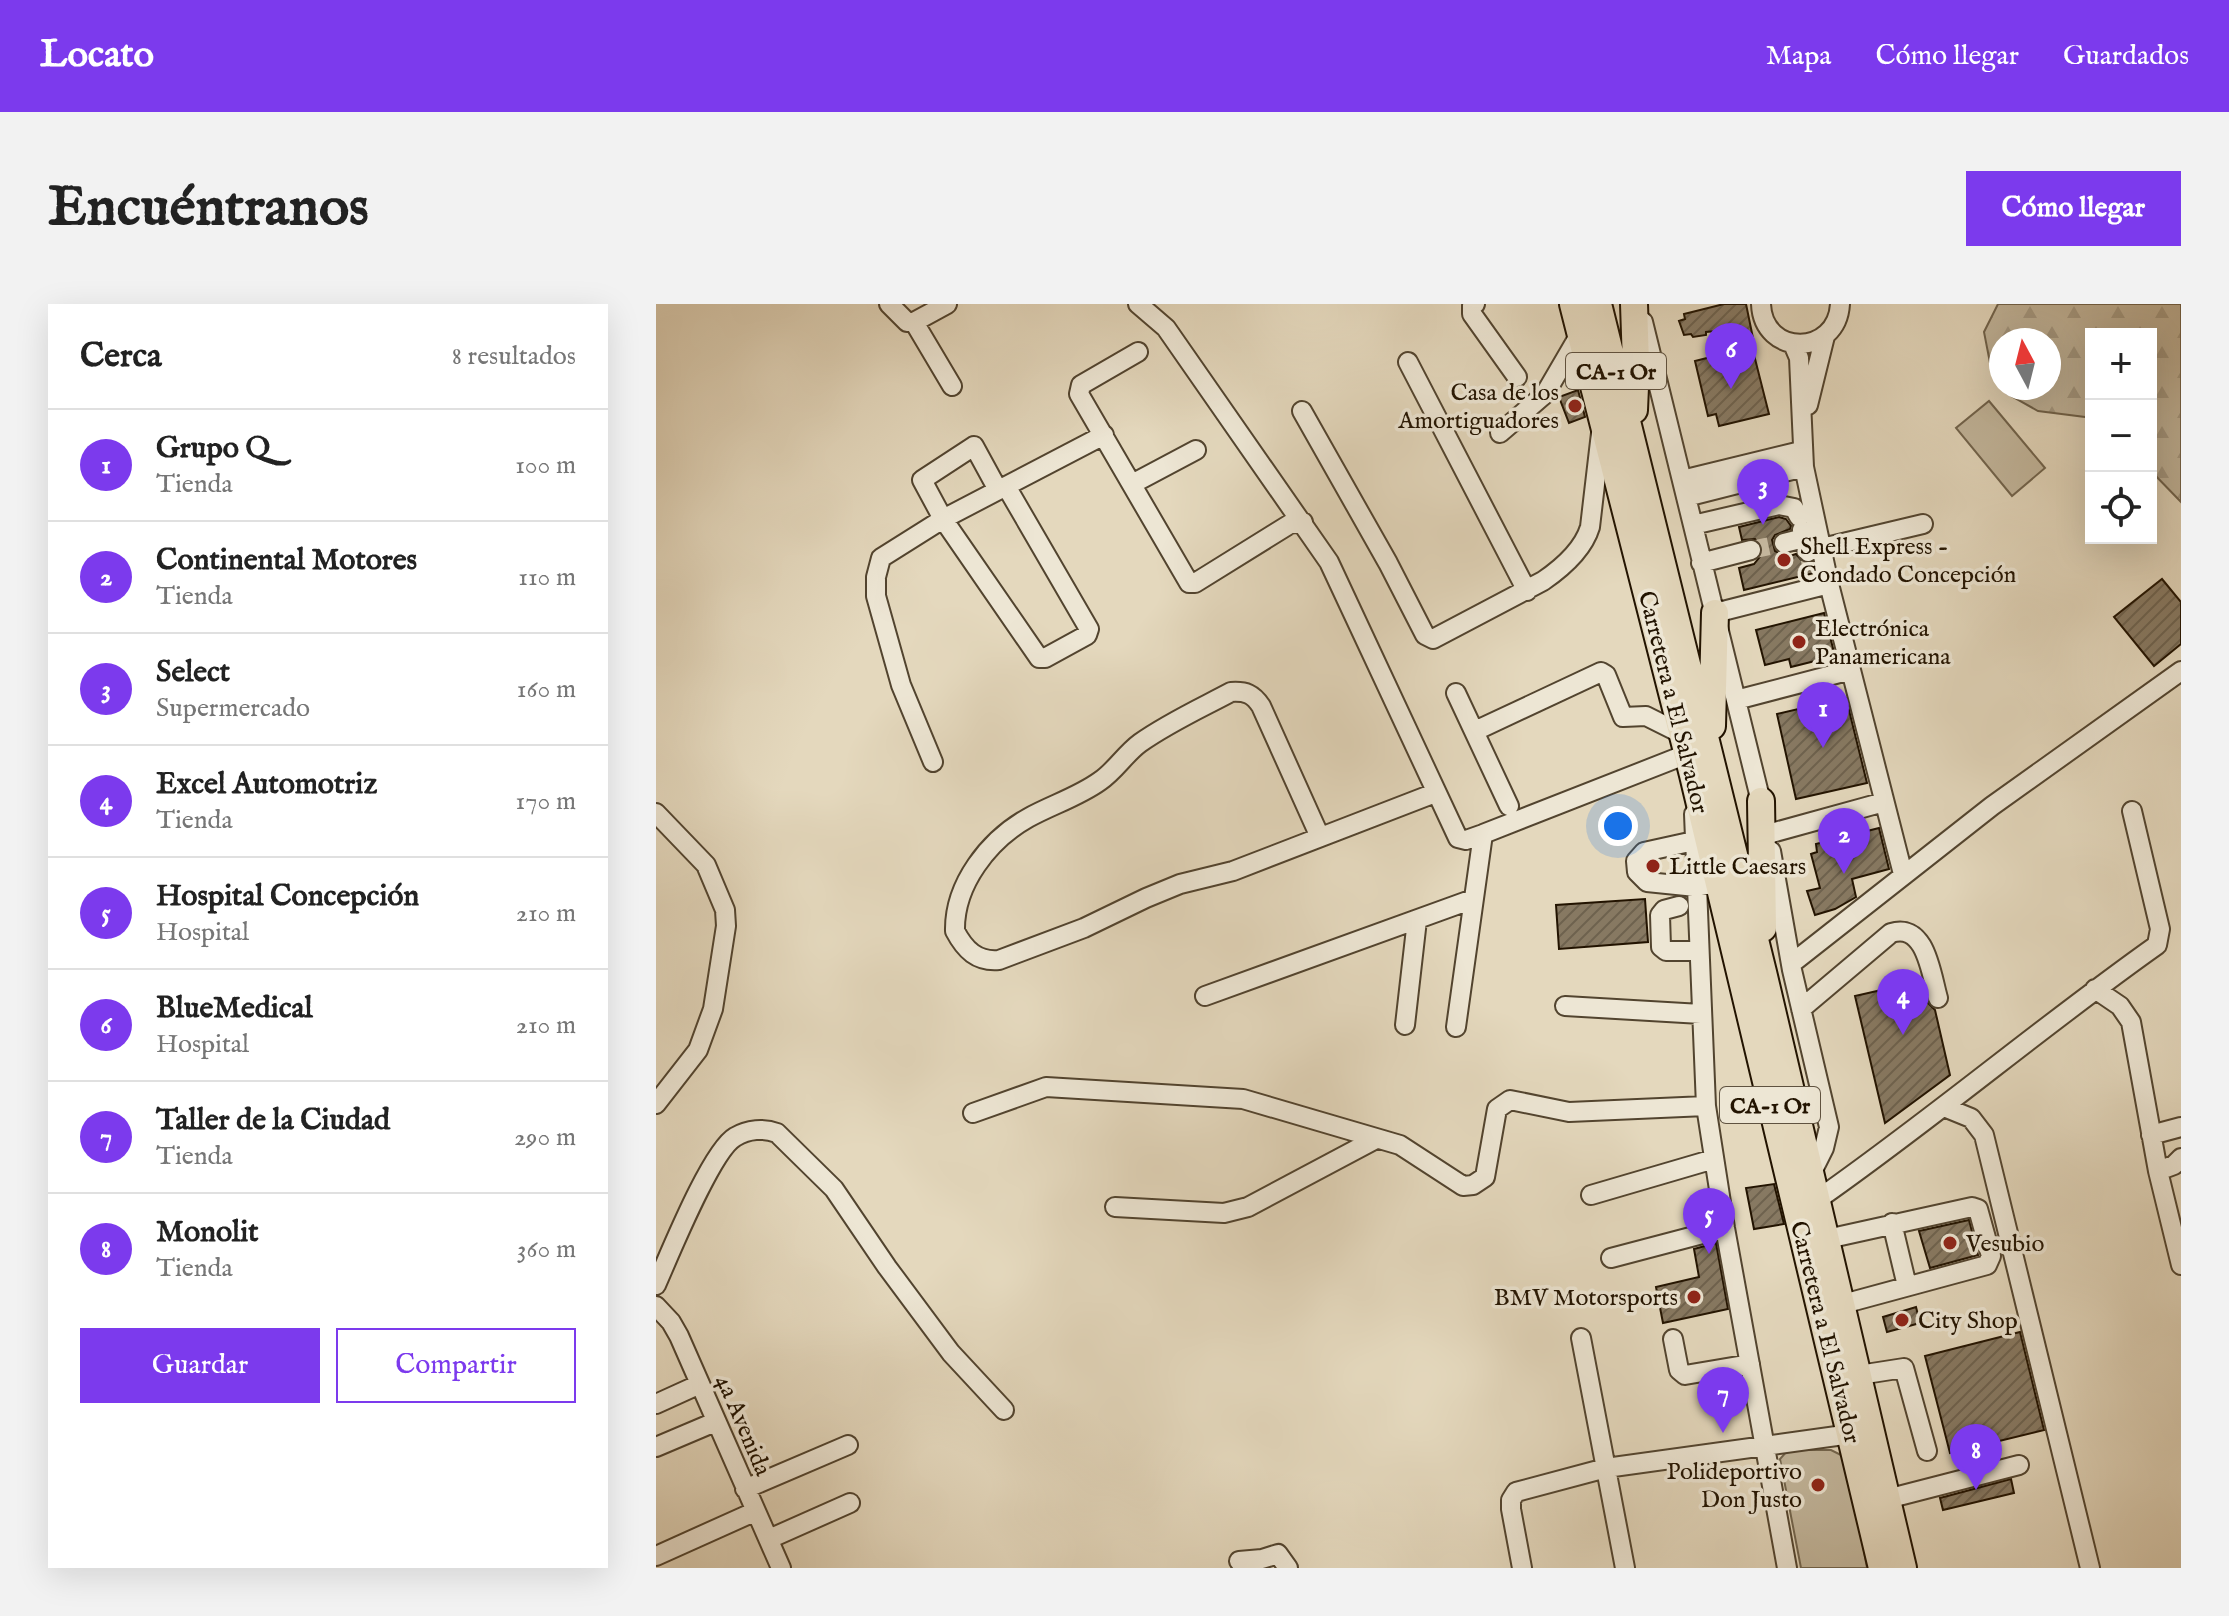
<!DOCTYPE html>
<html lang="es">
<meta charset="utf-8">
<style>
body{margin:0;font-family:"IM FELL English",serif;background:#f2f2f2;color:#222}
.controls{position:absolute;right:24px;top:24px;display:grid;overflow:hidden;border-radius:0px;box-shadow:0 8px 32px #0002}
.controls button{width:72px;height:72px;display:grid;place-items:center;padding:0;border:0;border-bottom:2px solid #e0e0e0;background:#fff;color:#222;font:40px sans-serif}
.compass{position:absolute;left:1333px;top:24px;width:72px;height:72px;border-radius:50%;background:#fff;box-shadow:0 8px 32px #0002;rotate:353deg}
.you{position:absolute;left:962px;top:522px;width:28px;height:28px;margin:-20px;border:6px solid #fff;border-radius:50%;background:#1a73e8;box-shadow:0 0 0 12px #1a73e833}
.badge{display:grid;place-items:center;width:52px;height:52px;border-radius:50%;background:#7c3aed;color:#fff;font-size:26px;font-weight:700}
.pin{position:absolute;translate:-50% -66px;filter:drop-shadow(0 2px 4px #0008)}
.pin::after{content:'';position:absolute;top:42px;width:28px;height:24px;background:inherit;clip-path:polygon(0 0,100% 0,50% 100%)}
.list{margin:0;padding:0;list-style:none}
h2{display:flex;justify-content:space-between;align-items:center;height:104px;margin:0;padding:0 32px;font-size:34px}
h2 small{font-size:26px;font-weight:400;color:#767676}
.list li{display:grid;grid-template-columns:52px 1fr auto;gap:24px;align-items:center;box-sizing:border-box;height:112px;padding:0 32px;border-top:2px solid #e0e0e0}
.list b{display:block;font-size:30px;white-space:nowrap}
.list p{margin:0;font-size:26px;white-space:nowrap;color:#767676}
.list em{font-size:26px;font-style:normal;color:#767676}
.actions{display:flex;gap:16px;padding:24px 32px}
.actions a{flex:1;padding:18px 0;border:2px solid #7c3aed;border-radius:0px;text-align:center;font-size:28px;color:#7c3aed}
.actions .main{background:#7c3aed;color:#fff}
.icon{flex:none;width:44px;height:44px;fill:none;stroke:currentColor;stroke-width:2;stroke-linecap:round;stroke-linejoin:round}
.map{position:relative;flex:none;width:1525px;height:1264px;overflow:hidden;border-radius:0px}
header{display:flex;align-items:center;gap:48px;box-sizing:border-box;height:112px;padding:0 40px;background:#7c3aed;color:#fff}
header strong{font-size:38px}
nav{display:flex;gap:44px;margin-inline-start:auto;font-size:28px}
.intro{display:flex;align-items:center;justify-content:space-between;box-sizing:border-box;height:192px;padding:0 48px}
h1{margin:0;font-size:56px}
.button{padding:20px 36px;border-radius:0px;background:#7c3aed;color:#fff;font-size:28px;font-weight:700}
main{display:flex;gap:48px;padding:0 48px}
aside{flex:1;background:#fff;border-radius:0px;box-shadow:0 8px 32px #0002}
.map>svg:first-child{display:block}
.forest{fill:url(#forest-firs);stroke:#72654e;stroke-width:2}
.green{fill:#c3b79d;stroke:#72654e;stroke-width:2}
.building{fill:url(#building-hatch);stroke:#221300;stroke-width:2}
.lines{fill:none;stroke-linecap:round;stroke-linejoin:round}
.minor-tunnel{stroke:#c7baa1;stroke-width:18;stroke-dasharray:18 9;stroke-linecap:butt}
.minor-casing{stroke:#52442f;stroke-width:22}
.highway-casing{stroke:#221300;stroke-width:30}
.minor{stroke:#ede6d4;stroke-width:18}
.highway{stroke:#e4d8bd;stroke-width:26}
.poi-dot{fill:#8f2418;stroke:#ede6d4;stroke-width:3}
.labels{text-anchor:middle;stroke-width:7;stroke-linejoin:round;paint-order:stroke}
.shield{fill:#ede6d4;stroke:#5f5240;stroke-width:2}
.shield-label{font-size:22px;font-weight:bold;fill:#221300}
.poi-label{font-size:24px;fill:#221300;stroke:#ede6d4;text-anchor:start}
.street-label{font-size:24px;fill:#221300;stroke:#ede6d4}
</style>
<header>
<strong>Locato</strong>
<nav><a>Mapa</a><a>Cómo llegar</a><a>Guardados</a></nav>
</header>
<div class="intro"><h1>Encuéntranos</h1><a class="button">Cómo llegar</a></div>
<main>
<aside>
<h2>Cerca<small>8 resultados</small></h2>
<ul class="list">
<li><span class="badge">1</span><div><b>Grupo Q</b><p>Tienda</p></div><em>100 m</em></li>
<li><span class="badge">2</span><div><b>Continental Motores</b><p>Tienda</p></div><em>110 m</em></li>
<li><span class="badge">3</span><div><b>Select</b><p>Supermercado</p></div><em>160 m</em></li>
<li><span class="badge">4</span><div><b>Excel Automotriz</b><p>Tienda</p></div><em>170 m</em></li>
<li><span class="badge">5</span><div><b>Hospital Concepción</b><p>Hospital</p></div><em>210 m</em></li>
<li><span class="badge">6</span><div><b>BlueMedical</b><p>Hospital</p></div><em>210 m</em></li>
<li><span class="badge">7</span><div><b>Taller de la Ciudad</b><p>Tienda</p></div><em>290 m</em></li>
<li><span class="badge">8</span><div><b>Monolit</b><p>Tienda</p></div><em>360 m</em></li>
</ul>
<div class="actions"><a class="main">Guardar</a><a>Compartir</a></div>
</aside>
<div class="map">
<svg width="1525" height="1264" viewBox="0 0 1525 1264">
<defs>
<pattern id="forest-firs" width="22" height="20" patternUnits="userSpaceOnUse" patternTransform="scale(2)"><rect width="22" height="20" fill="#c3b79d"/><path d="M5 1l3.5 6h-7zM16 11l3.5 6h-7z" fill="#a79c85"/></pattern>
<pattern id="building-hatch" width="6" height="6" patternUnits="userSpaceOnUse" patternTransform="scale(2)"><rect width="6" height="6" fill="#877962"/><path d="M-1 1l2-2M0 6l6-6M5 7l2-2" fill="none" stroke="#6e624e"/></pattern>
</defs>
<rect width="100%" height="100%" fill="#e4d8bd"/>
<filter id="stains"><feTurbulence type="fractalNoise" baseFrequency=".0025" numOctaves="4"/><feColorMatrix values="0 0 0 0 .2 0 0 0 0 .09 0 0 0 0 .02 0 0 0 .5 -.17"/></filter>
<radialGradient id="worn" r=".72"><stop offset=".6" stop-color="#630" stop-opacity="0"/><stop offset="1" stop-color="#630" stop-opacity=".3"/></radialGradient>
<path class="forest" d="M1342,0H1525V198L1495,167V30H1435V117L1429,113L1382,107L1350,89L1347,84H1393V36H1345V80L1334,59L1328,28Z"/>
<path class="green" d="M1333,97L1389,164L1356,192L1300,124Z
M1132,1146H1175L1191,1154L1211,1264H1145L1124,1155Z"/>
<path class="building" d="M1068,0H1090L1098,39H1095L1113,110L1063,122L1060,110L1052,112L1039,57L1075,48L1071,26L1050,28V31L1037,33L1035,30L1028,31L1023,17L1029,15L1028,10Z
M922,86L929,113L913,119L903,93Z
M1123,213L1130,215L1135,222L1134,225L1119,231L1116,236L1119,247L1131,253L1140,250L1148,259H1156L1158,269L1088,286L1083,264L1098,260L1106,250L1107,244L1099,235L1086,236L1083,223Z
M1506,275L1525,298V340L1498,362L1458,313Z
M1168,309L1179,352L1135,363L1133,355L1109,361L1100,326Z
M1190,394L1211,479L1140,495L1121,410Z
M1223,524L1233,565L1196,575L1200,593L1179,605L1159,611L1151,587L1164,584L1155,550L1161,548L1160,540Z
M989,595L992,638L903,645L900,601Z
M1265,677L1271,698L1279,706L1294,771L1229,819L1199,692Z
M1118,880L1128,920L1098,925L1090,884Z
M1313,916L1322,951L1274,964L1263,927Z
M1060,939L1072,1005L1007,1019L1000,983L1043,973L1038,945Z
M1260,1003L1264,1019L1231,1028L1227,1013Z
M1364,1028L1388,1126L1294,1149L1269,1052Z
M1355,1175L1358,1189L1287,1206L1284,1194Z"/>
<g class="lines">
<path class="minor-tunnel" d="M1095,246L1128,239
M1152,248L1157,269"/>
<defs>
<path id="minor" d="M233,0L251,18H258L296,82
M482,0L510,24L673,258L802,534L810,536L827,530L1031,450
M819,0L816,2V10L861,73
M1105,0C1107,53 1181,53 1184,0
M258,18L291,0
M987,18L1107,506
M1137,40L1143,54L1148,163L1173,280L1247,570
M482,48L425,81L423,90L533,279H539L634,220L647,218
M752,58L871,287
M1152,101L1169,32
M646,107L732,259L769,331L777,335L887,277C906,264 927,246 934,223L945,129
M844,129L889,90L924,30
M1026,176L1145,147
M476,180L540,146
M342,186L318,142L266,176L287,215L383,354H389L431,331L433,325L350,182
M1030,193L1148,163
M1037,221L1123,201L1138,204L1143,213
M1146,226L1152,248
M1128,239L1148,234
M1166,244L1267,220
M1045,259L1095,246
M1059,309L1173,280
M800,389L853,502
M1080,396L1195,366
M819,427L945,368L950,371L967,413L990,412L1026,430
M277,458L245,381L220,292V273L225,254L287,215L448,131
M0,509L50,561L69,606L70,622L57,705L42,746L0,800
M1038,510L1050,802L1069,924L1131,1264
M1112,530L1228,498
M664,533L605,402C597,390 590,387 575,388C545,404 512,419 484,439C469,450 459,467 444,477C422,493 395,501 372,514C333,536 298,580 299,627C309,646 321,658 343,656L428,624L490,594L524,580L577,567L779,489
M1038,537L988,548L980,557L981,568L991,578L1040,583L1051,581
M1115,547L1136,666L1173,823L1168,844L1155,870
M1023,602L1008,606L1004,611L1005,643L1010,647H1043
M1135,660L1336,502L1525,367
M1439,685L1464,702L1475,718L1502,867L1525,961
M549,692L817,595
M909,702L1045,710
M1145,705L1235,629C1270,618 1275,670 1282,694
M749,721L761,616
M800,723L827,530
M1288,803L1315,814L1328,831L1434,1264
M317,809L390,783L587,795L744,841L807,882L817,881L829,873L841,805L854,796L913,808L1050,802
M1495,831L1525,823
M1502,867L1518,861L1525,854
M935,891L1058,855
M1161,896C1277,815 1385,723 1501,641L1504,625L1476,507
M459,903L568,909L592,903L718,836
M1236,919L1251,982
M1171,935L1316,903L1322,905L1335,952L1331,961L1187,1000
M955,954L1069,924
M0,981C13,952 55,847 79,833C92,825 108,824 121,829L178,885L231,963L295,1049L348,1106
M0,1002L15,1018L23,1032L125,1264
M925,1034L969,1264
M1017,1035L1023,1066L1029,1071L1094,1060
M1203,1071L1248,1064L1271,1147
M0,1100L44,1080
M0,1143L59,1118
M89,1185L192,1141
M1231,1195L1363,1161
M113,1235L194,1199
M0,1252L98,1208
M583,1257L606,1255L622,1250L632,1264
M866,1264L855,1205V1196L860,1188L950,1164L1195,1130"/>
<path id="highway" d="M917,0L1037,471L1226,1264
M942,0L1107,668L1247,1264
M978,0L980,60L978,106
M1056,422L1059,309
M1105,497L1107,624"/>
</defs>
<use href="#minor" class="minor-casing"/>
<use href="#highway" class="highway-casing"/>
<use href="#minor" class="minor"/>
<use href="#highway" class="highway"/>
</g>
<g class="poi-dot">
<circle cx="919" cy="102" r="8"/>
<circle cx="1128" cy="256" r="8"/>
<circle cx="1143" cy="338" r="8"/>
<circle cx="997" cy="562" r="8"/>
<circle cx="1294" cy="939" r="8"/>
<circle cx="1038" cy="993" r="8"/>
<circle cx="1246" cy="1016" r="8"/>
<circle cx="1162" cy="1181" r="8"/>
</g>
<g class="labels">
<g class="shield">
<rect x="910" y="49" width="100" height="36" rx="6"/>
<rect x="1064" y="783" width="100" height="36" rx="6"/>
</g>
<g class="shield-label">
<text x="960" y="75">CA-1 Or</text>
<text x="1114" y="809">CA-1 Or</text>
</g>
<g class="poi-label">
<text x="903" y="96" text-anchor="end">Casa de los<tspan x="903" dy="28">Amortiguadores</tspan></text>
<text x="1144" y="250">Shell Express -<tspan x="1144" dy="28">Condado Concepción</tspan></text>
<text x="1159" y="332">Electrónica<tspan x="1159" dy="28">Panamericana</tspan></text>
<text x="1013" y="570">Little Caesars</text>
<text x="1310" y="947">Vesubio</text>
<text x="1022" y="1001" text-anchor="end">BMV Motorsports</text>
<text x="1262" y="1024">City Shop</text>
<text x="1146" y="1175" text-anchor="end">Polideportivo<tspan x="1146" dy="28">Don Justo</tspan></text>
</g>
<g class="street-label">
<text transform="translate(1018 398) rotate(76)" y="8">Carretera a El Salvador</text>
<text transform="translate(1170 1028) rotate(76)" y="8">Carretera a El Salvador</text>
<text transform="translate(88 1121) rotate(67)" y="8">4a Avenida</text>
</g>
</g>
<rect width="100%" height="100%" filter="url(#stains)"/>
<rect width="100%" height="100%" fill="url(#worn)"/>
</svg>
<div class="controls">
<button>+</button>
<button>−</button>
<button><svg class="icon" aria-label="locate" viewBox="0 0 24 24"><circle cx="12" cy="12" r="6"/><path d="M12 2v4M12 18v4M2 12h4M18 12h4"/></svg></button>
</div>
<svg class="compass" viewBox="-18 -18 36 36"><path d="M0-13l5 13h-10z" fill="#e53935"/><path d="M0 13l5-13h-10z" fill="#767676"/></svg>
<div class="you"></div>
<div class="pin badge" style="left:1167px;top:444px">1</div>
<div class="pin badge" style="left:1188px;top:570px">2</div>
<div class="pin badge" style="left:1107px;top:221px">3</div>
<div class="pin badge" style="left:1247px;top:731px">4</div>
<div class="pin badge" style="left:1053px;top:950px">5</div>
<div class="pin badge" style="left:1075px;top:85px">6</div>
<div class="pin badge" style="left:1067px;top:1129px">7</div>
<div class="pin badge" style="left:1320px;top:1186px">8</div>
</div>
</main>
